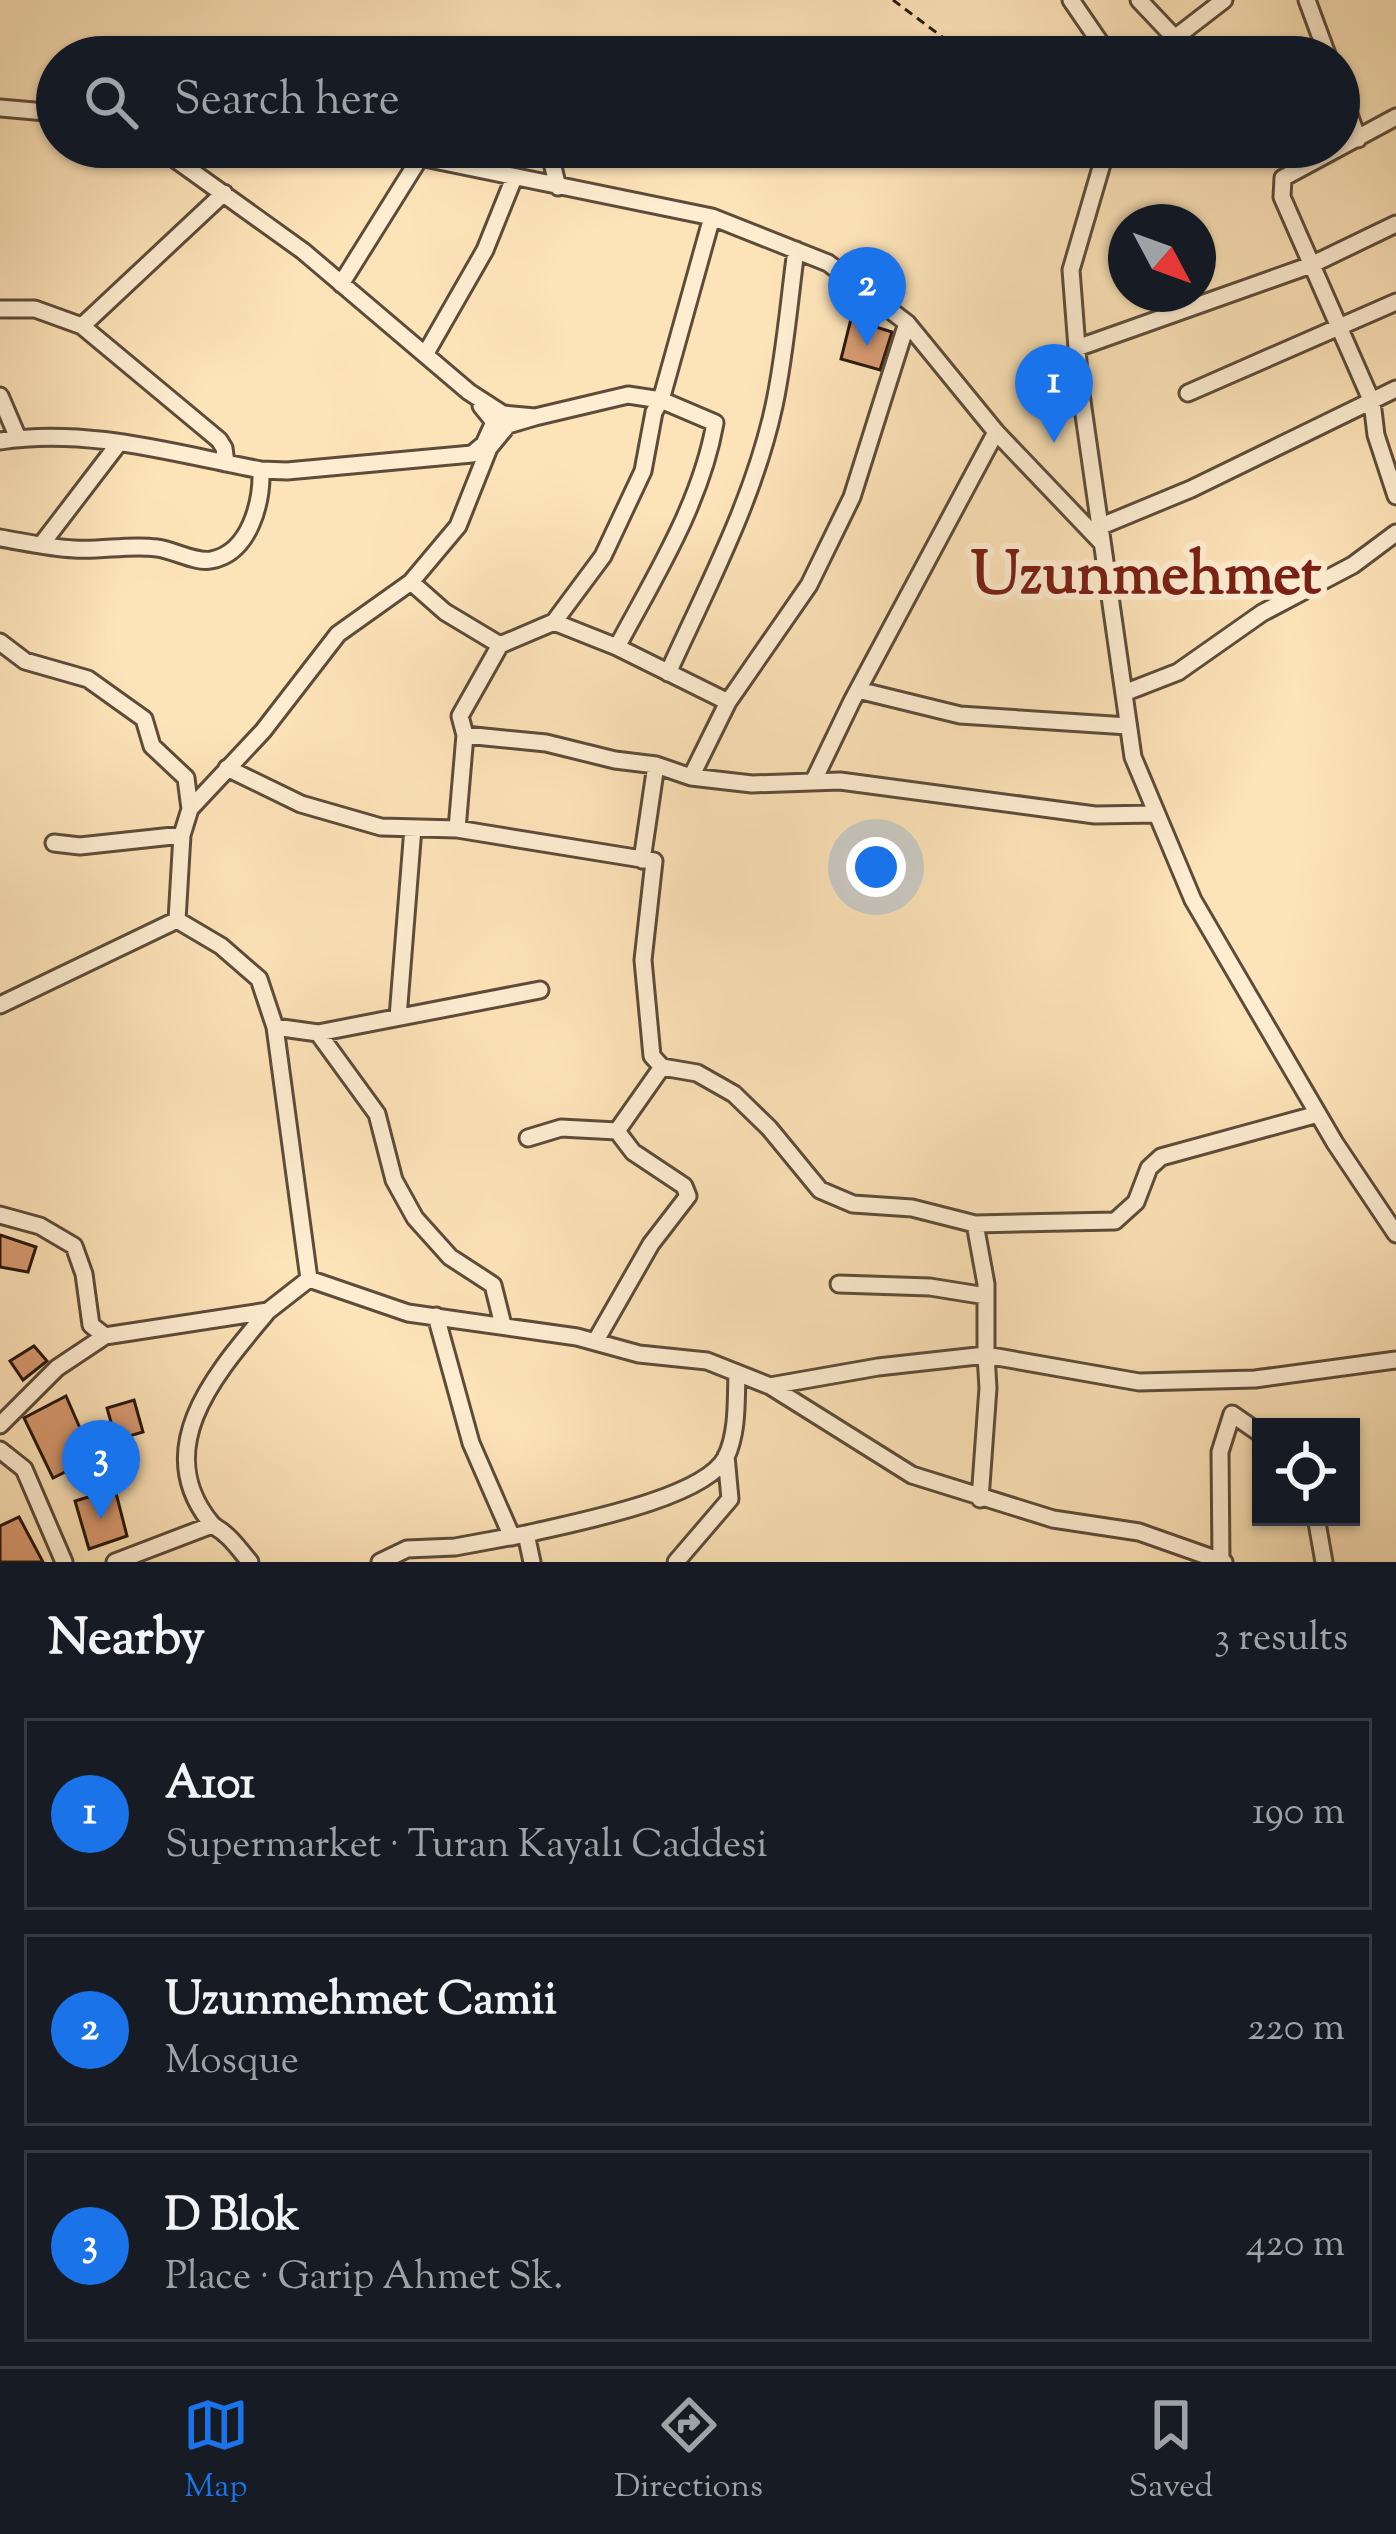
<!DOCTYPE html>
<meta charset="utf-8">
<style>
body{margin:0;font-family:"Sorts Mill Goudy",serif;background:#242831;color:#f1f3f6}
.controls{position:absolute;right:36px;bottom:36px;display:grid;overflow:hidden;border-radius:0px;box-shadow:0 3px 9px #0004}
.controls button{width:108px;height:108px;display:grid;place-items:center;padding:0;border:0;border-bottom:3px solid #363941;background:#171b24;color:#f1f3f6;font:60px sans-serif}
.compass{position:absolute;left:1108px;top:204px;width:108px;height:108px;border-radius:50%;background:#171b24;box-shadow:0 3px 9px #0004;rotate:131deg}
.you{position:absolute;left:876px;top:867px;width:42px;height:42px;margin:-30px;border:9px solid #fff;border-radius:50%;background:#1a73e8;box-shadow:0 0 0 18px #1a73e833}
.badge{display:grid;place-items:center;width:78px;height:78px;border-radius:50%;background:#1a73e8;color:#fff;font-size:39px;font-weight:700}
.pin{position:absolute;translate:-50% -99px;filter:drop-shadow(0 3px 6px #0008)}
.pin::after{content:'';position:absolute;top:63px;width:42px;height:36px;background:inherit;clip-path:polygon(0 0,100% 0,50% 100%)}
.list{margin:0;padding:0;list-style:none}
h2{display:flex;justify-content:space-between;align-items:center;height:156px;margin:0;padding:0 48px;font-size:51px}
h2 small{font-size:39px;font-weight:400;color:#9ea1a6}
.list li{display:grid;grid-template-columns:78px 1fr auto;gap:36px;align-items:center;box-sizing:border-box;height:192px;margin:0 24px 24px;padding:0 24px;border:3px solid #363941;border-radius:0px}
.list b{display:block;font-size:45px;white-space:nowrap}
.list p{margin:0;font-size:39px;white-space:nowrap;color:#9ea1a6}
.list em{font-size:39px;font-style:normal;color:#9ea1a6}
.icon{flex:none;width:66px;height:66px;fill:none;stroke:currentColor;stroke-width:2;stroke-linecap:round;stroke-linejoin:round}
.map{position:relative;flex:none;width:1396px;height:1562px;overflow:hidden}
.search{position:absolute;background:#171b24;box-shadow:0 3px 9px #0004;left:36px;right:36px;top:36px;height:132px;display:flex;align-items:center;gap:30px;box-sizing:border-box;padding:0 42px;border-radius:66px;color:#9ea1a6;font-size:45px}
.sheet{height:804px;background:#171b24}
nav{display:flex;justify-content:space-around;align-items:center;box-sizing:border-box;height:168px;border-top:3px solid #363941;background:#171b24;font-size:33px;color:#9ea1a6}
nav a{display:grid;justify-items:center;gap:6px}
nav .on{color:#1a73e8}
.map>svg:first-child{display:block}
.building{fill:#d89b71;stroke:#281a10;stroke-width:3}
.lines{fill:none;stroke-linecap:round;stroke-linejoin:round}
.minor-casing{stroke:#5d4c3a;stroke-width:21}
.path{stroke:#281a10;stroke-width:3;stroke-dasharray:9 6;stroke-linecap:butt}
.minor{stroke:#feedd1;stroke-width:15}
.labels{text-anchor:middle;stroke-width:12;stroke-linejoin:round;paint-order:stroke}
.district-label{font-size:60px;font-weight:bold;fill:#7a1f14;stroke:#feedd1}
</style>
<div class="map">
<svg width="1396" height="1562" viewBox="0 0 1396 1562">
<rect width="100%" height="100%" fill="#fde3b8"/>
<filter id="stains"><feTurbulence type="fractalNoise" baseFrequency=".00167" numOctaves="4"/><feColorMatrix values="0 0 0 0 .2 0 0 0 0 .09 0 0 0 0 .02 0 0 0 .5 -.17"/></filter>
<radialGradient id="worn" r=".72"><stop offset=".6" stop-color="#630" stop-opacity="0"/><stop offset="1" stop-color="#630" stop-opacity=".3"/></radialGradient>
<path class="building" d="M851,319L892,332L880,370L841,359Z
M0,1235L36,1247L28,1272L0,1267Z
M34,1346L47,1361L23,1380L10,1361Z
M66,1396L93,1458L53,1478L24,1418Z
M134,1400L143,1432L116,1440L107,1408Z
M115,1489L127,1536L89,1549L75,1501Z
M19,1517L43,1562H0V1526Z"/>
<g class="lines">
<defs>
<path id="minor" d="M1071,0L1110,57
M1139,0L1174,37
M1307,0L1328,57
M1150,57L1224,0
M1339,87L1358,139
M0,108L57,113
M1396,117L1283,178L1282,197L1372,402L1376,435L1396,496
M115,147L172,157L303,251L469,392L503,414L535,417L628,395L661,400L715,423C701,503 655,576 617,647
M371,147L712,217L828,263L907,323L996,432L1101,542
M548,147L558,187
M1107,147L1071,270L1080,387L1133,757L1193,900L1335,1143L1396,1234
M341,284L421,156
M0,309H35L82,326L219,440L224,448L226,463
M82,326L224,193
M1077,348L1311,265L1396,224
M426,353L485,250L514,178
M1188,393L1396,302
M0,396L18,438
M0,441C87,427 176,454 261,470L287,471L472,454L484,444L494,422L481,406
M1099,527L1191,489L1396,389
M0,538C24,542 49,548 74,549C102,551 129,544 157,548C174,550 195,563 211,560C250,553 262,502 261,470
M41,545L119,443
M411,582L445,612L500,645L554,622L603,556L643,471L654,412L661,400L712,217
M554,622L617,647L728,702
M0,642L25,661L88,679L144,719L152,746L186,778L190,809
M668,673C707,587 754,499 774,406C785,355 789,302 796,250
M858,690L960,715L1128,726
M1124,693L1178,672L1262,613L1353,565L1396,533
M465,735L460,716L500,645
M227,768L301,804L381,827L457,829L654,861L643,960L652,1056L662,1067L697,1073L734,1094L769,1128L820,1190L853,1204L912,1208L975,1224L986,1284V1355L878,1367L770,1386
M691,777L728,702L809,585L852,497L907,323
M813,782L852,701L996,432
M457,829L465,735L546,743L615,760L656,765L691,777L752,784L840,781L1095,815L1157,814
M54,843L80,846L182,835
M642,860L656,765
M0,1005L177,920
M398,1017L413,828
M275,1027L318,1033L540,990
M318,1033L377,1114L394,1180L415,1218L450,1257L493,1285L503,1325
M617,1131L662,1067
M528,1138L561,1128L617,1131L633,1152L684,1186L688,1196L651,1244L595,1342
M0,1215L40,1226L74,1246L84,1274L91,1325L105,1336
M975,1224L1115,1221L1136,1202L1149,1168L1161,1157L1318,1114
M309,1279L275,1027L259,979L221,946L177,920L182,835L190,809L263,731L338,634L411,582L458,526L489,448L508,425L535,417
M309,1279L408,1313L577,1337L639,1354L707,1361L770,1386L912,1475L1053,1519L1139,1532L1224,1562
M839,1284L930,1287L986,1296
M268,1311L309,1279
M436,1316L471,1443L512,1537
M0,1425L57,1368L105,1336L268,1311C220,1369 148,1446 211,1523C216,1529 219,1528 225,1534C234,1541 242,1553 250,1562
M0,1450L24,1469L64,1562
M980,1499L988,1388L986,1355L1139,1382L1255,1379L1396,1360
M1316,1517L1324,1562
M526,1534C572,1523 704,1499 726,1457C738,1432 736,1399 737,1373
M1221,1560L1220,1452L1232,1414L1261,1434
M115,1562L212,1525
M380,1562L407,1549L455,1547L526,1534L532,1562
M676,1562L730,1499L726,1456"/>
</defs>
<use href="#minor" class="minor-casing"/>
<path class="path" d="M893,0L969,57"/>
<use href="#minor" class="minor"/>
</g>
<g class="labels">
<g class="district-label">
<text x="1146" y="593">Uzunmehmet</text>
</g>
</g>
<rect width="100%" height="100%" filter="url(#stains)"/>
<rect width="100%" height="100%" fill="url(#worn)"/>
</svg>
<div class="controls">
<button><svg class="icon" aria-label="locate" viewBox="0 0 24 24"><circle cx="12" cy="12" r="6"/><path d="M12 2v4M12 18v4M2 12h4M18 12h4"/></svg></button>
</div>
<svg class="compass" viewBox="-18 -18 36 36"><path d="M0-13l5 13h-10z" fill="#e53935"/><path d="M0 13l5-13h-10z" fill="#9ea1a6"/></svg>
<div class="you"></div>
<div class="pin badge" style="left:1054px;top:443px">1</div>
<div class="pin badge" style="left:867px;top:346px">2</div>
<div class="pin badge" style="left:101px;top:1519px">3</div>
<div class="search"><svg class="icon" aria-label="search" viewBox="0 0 24 24"><circle cx="10" cy="10" r="6"/><path d="M15 15l6 6"/></svg>Search here</div>
</div>
<section class="sheet">
<h2>Nearby<small>3 results</small></h2>
<ul class="list">
<li><span class="badge">1</span><div><b>A101</b><p>Supermarket · Turan Kayalı Caddesi</p></div><em>190 m</em></li>
<li><span class="badge">2</span><div><b>Uzunmehmet Camii</b><p>Mosque</p></div><em>220 m</em></li>
<li><span class="badge">3</span><div><b>D Blok</b><p>Place · Garip Ahmet Sk.</p></div><em>420 m</em></li>
</ul>
</section>
<nav>
<a class="on"><svg class="icon" aria-label="map" viewBox="0 0 24 24"><path d="M3 6l6-2 6 2 6-2v14l-6 2-6-2-6 2zM9 4v14M15 6v14"/></svg>Map</a>
<a><svg class="icon" aria-label="directions" viewBox="0 0 24 24"><path d="M12 3l9 9-9 9-9-9zM9 14v-3h6M13 9l2 2-2 2"/></svg>Directions</a>
<a><svg class="icon" aria-label="saved" viewBox="0 0 24 24"><path d="M7 4h10v16l-5-4-5 4z"/></svg>Saved</a>
</nav>
